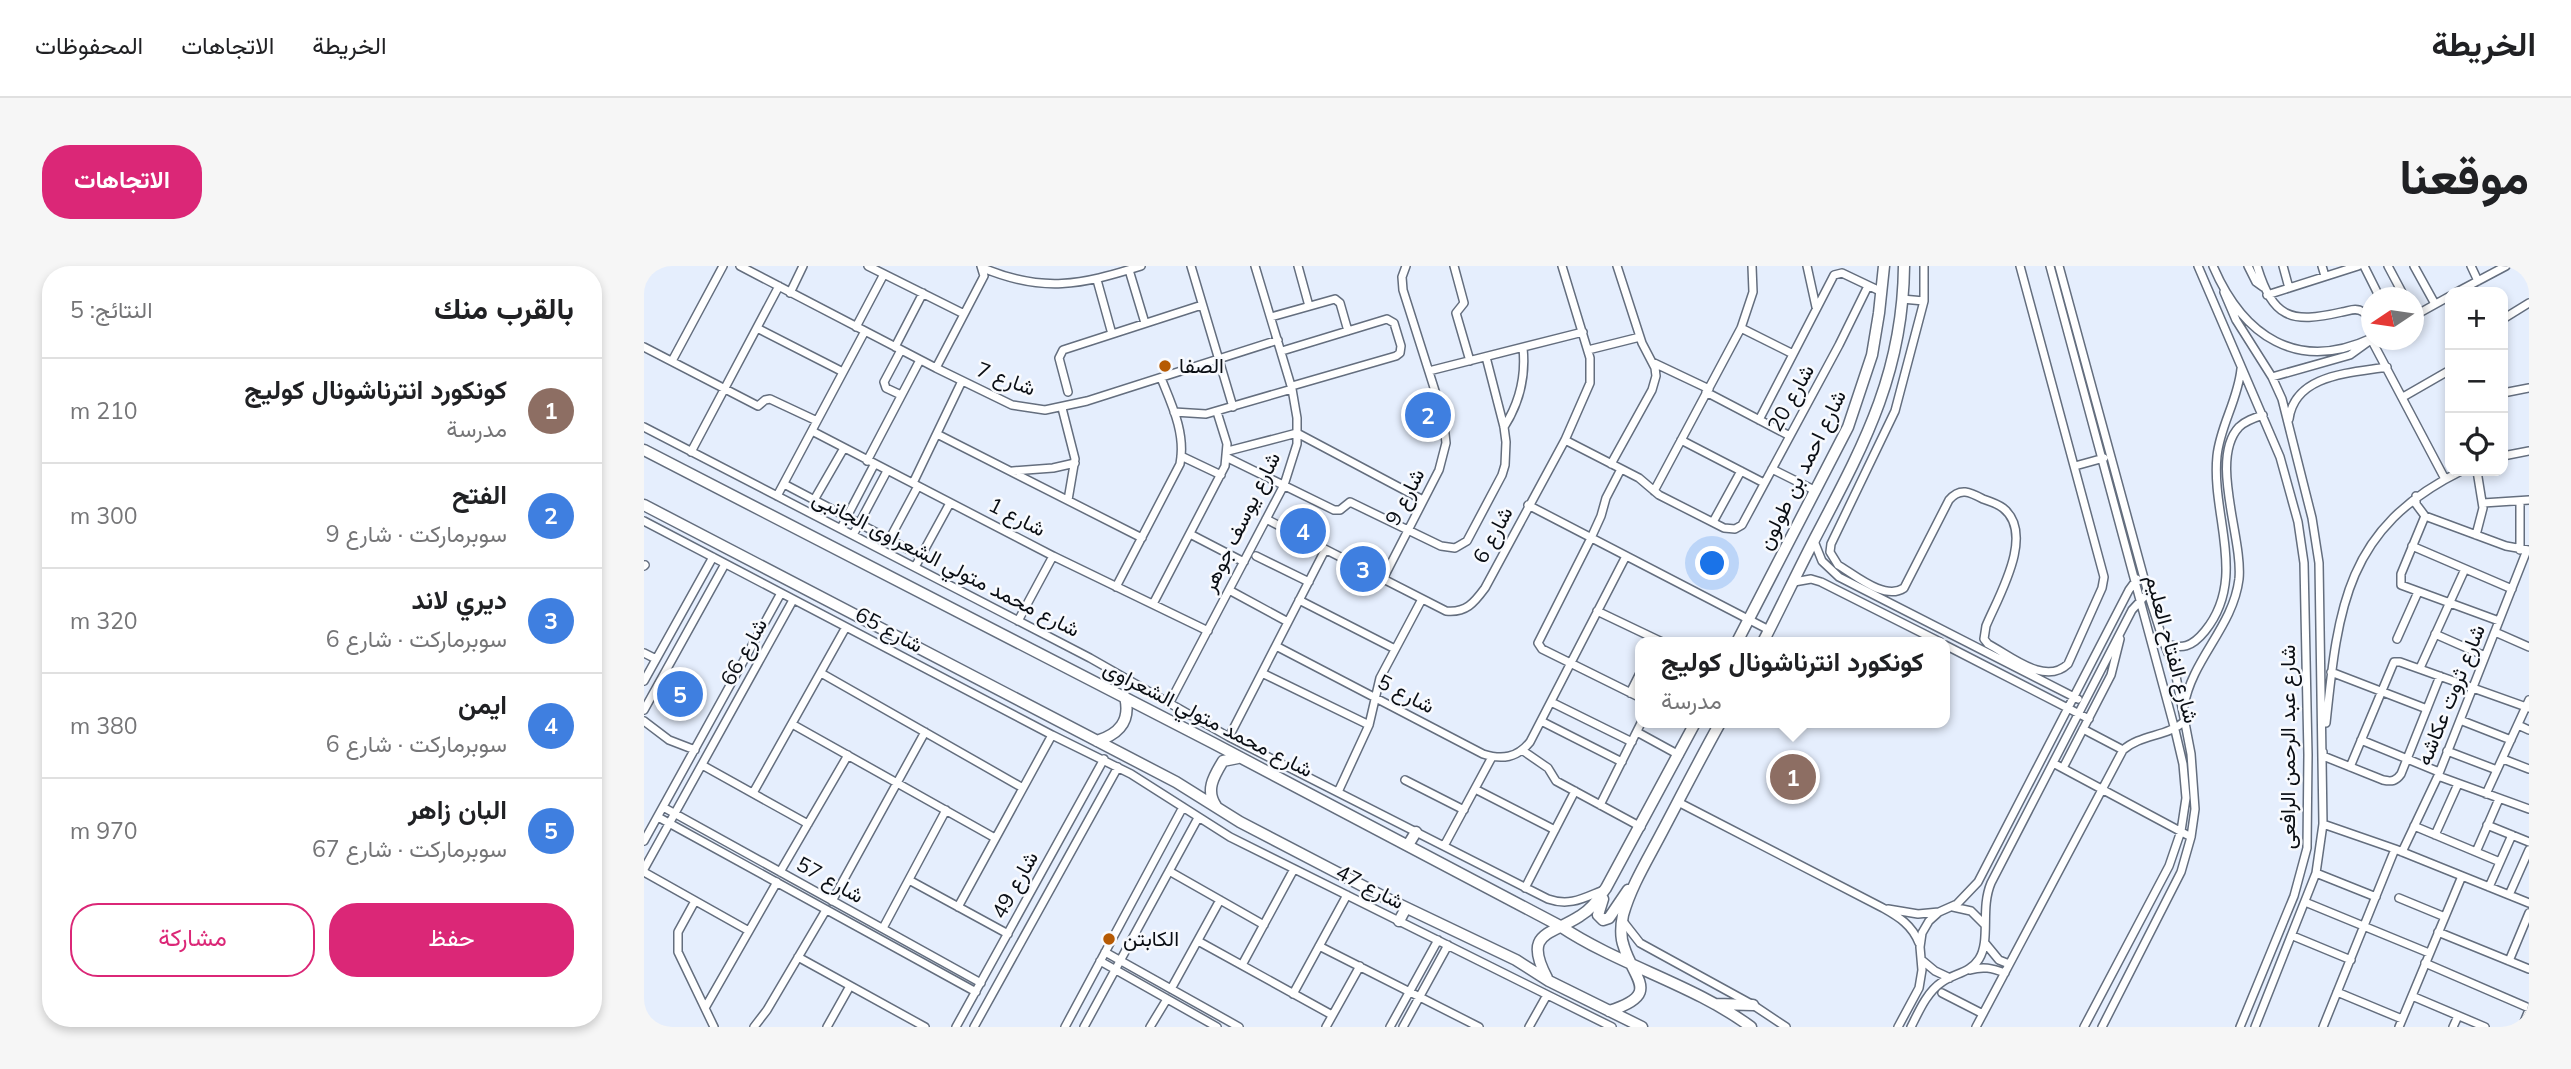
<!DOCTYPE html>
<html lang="ar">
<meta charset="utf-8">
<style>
body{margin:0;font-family:Mulish,Vazirmatn,sans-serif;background:#f6f6f6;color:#202124;direction:rtl}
.controls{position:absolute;right:21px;top:21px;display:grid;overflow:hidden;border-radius:14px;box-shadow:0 4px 10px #0003}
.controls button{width:63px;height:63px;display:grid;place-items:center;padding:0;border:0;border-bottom:2px solid #e0e0e0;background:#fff;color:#202124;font:35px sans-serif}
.compass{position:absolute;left:1717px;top:21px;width:63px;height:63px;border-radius:50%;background:#fff;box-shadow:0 4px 10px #0003;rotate:257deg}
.you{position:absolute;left:1069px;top:298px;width:24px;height:24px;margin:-18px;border:5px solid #fff;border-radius:50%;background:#1a73e8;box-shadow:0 0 0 10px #1a73e833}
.badge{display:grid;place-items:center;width:46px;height:46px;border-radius:50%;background:#db2777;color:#fff;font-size:23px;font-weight:700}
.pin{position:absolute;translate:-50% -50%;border:4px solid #fff;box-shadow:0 2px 7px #0006}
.popup{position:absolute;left:991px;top:371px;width:315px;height:91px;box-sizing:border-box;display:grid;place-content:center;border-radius:14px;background:#fff;filter:drop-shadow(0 2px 5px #0005);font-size:23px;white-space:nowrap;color:#757577}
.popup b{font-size:26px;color:#202124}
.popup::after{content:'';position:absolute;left:50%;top:100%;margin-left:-14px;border:14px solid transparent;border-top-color:#fff}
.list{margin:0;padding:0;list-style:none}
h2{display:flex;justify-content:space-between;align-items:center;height:91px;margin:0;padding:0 28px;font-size:30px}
h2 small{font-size:23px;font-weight:400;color:#757577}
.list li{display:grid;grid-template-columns:46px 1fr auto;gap:21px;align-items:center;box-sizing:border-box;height:105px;padding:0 28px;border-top:2px solid #e0e0e0}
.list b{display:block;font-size:26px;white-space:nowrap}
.list p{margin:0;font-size:23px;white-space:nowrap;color:#757577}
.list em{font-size:23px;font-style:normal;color:#757577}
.actions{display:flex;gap:14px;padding:21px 28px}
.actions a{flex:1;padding:16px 0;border:2px solid #db2777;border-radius:28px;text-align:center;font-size:24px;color:#db2777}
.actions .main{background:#db2777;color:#fff}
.icon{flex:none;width:38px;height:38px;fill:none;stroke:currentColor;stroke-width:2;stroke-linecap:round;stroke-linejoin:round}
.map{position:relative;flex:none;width:1885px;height:761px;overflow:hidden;direction:ltr;border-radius:28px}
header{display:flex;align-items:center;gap:42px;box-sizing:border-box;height:98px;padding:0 35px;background:#fff;border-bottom:2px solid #e0e0e0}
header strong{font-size:33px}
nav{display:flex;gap:38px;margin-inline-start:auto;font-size:24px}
.intro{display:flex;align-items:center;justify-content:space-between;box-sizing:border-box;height:168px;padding:0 42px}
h1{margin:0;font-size:49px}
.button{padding:18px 32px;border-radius:28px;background:#db2777;color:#fff;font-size:24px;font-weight:700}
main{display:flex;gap:42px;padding:0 42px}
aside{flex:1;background:#fff;border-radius:28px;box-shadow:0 4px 10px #0003}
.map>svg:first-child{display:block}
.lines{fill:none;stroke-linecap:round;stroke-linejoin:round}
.street-casing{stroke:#646e7e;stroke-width:10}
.secondary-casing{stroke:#646e7e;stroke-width:13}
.street{stroke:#fff;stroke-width:7}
.secondary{stroke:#fff;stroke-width:10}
.poi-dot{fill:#b65a03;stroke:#f8fafe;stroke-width:2.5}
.labels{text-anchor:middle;stroke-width:5;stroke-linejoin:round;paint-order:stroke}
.poi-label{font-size:21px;fill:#0a0e14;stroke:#f8fafe;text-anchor:start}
.street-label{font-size:21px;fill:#0a0e14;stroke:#f8fafe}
</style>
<header>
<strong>الخريطة</strong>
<nav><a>الخريطة</a><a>الاتجاهات</a><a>المحفوظات</a></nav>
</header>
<div class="intro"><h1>موقعنا</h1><a class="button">الاتجاهات</a></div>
<main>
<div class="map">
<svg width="1885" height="761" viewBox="0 0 1885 761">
<rect width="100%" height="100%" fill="#e5eefd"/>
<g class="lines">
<defs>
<path id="street" d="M96,0L292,102L368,139L401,144L443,135L634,74
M224,0L320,48
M547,0L589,141
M654,0L665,40
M810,0L820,37L812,47L826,95
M1163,0L1172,41
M1280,0V35L1251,145L1187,278L1186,286L1194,299C1211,309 1241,335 1260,322L1305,234C1316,221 1326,226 1339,233C1345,235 1354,238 1359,242C1392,268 1354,331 1342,360L1340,373L1344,378C1367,390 1401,420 1424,398L1458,322L1460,311L1376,0
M1406,0L1531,464L1539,498L1542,532L1537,565L1525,600L1440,761
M1415,0L1504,327L1520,377L1531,405L1547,488L1551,543L1547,571L1537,606L1458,761
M1554,0L1636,191L1654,256L1660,297L1664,489L1663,582L1650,630L1596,761
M1569,0C1599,70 1653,107 1728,72
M1604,0L1612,16L1619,21
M1613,0C1629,52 1646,58 1698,46C1705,45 1712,41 1719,46C1723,48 1725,55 1728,59
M1639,0L1645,22
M1678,0L1681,10
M1720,0L1736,32
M1744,0L1761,32
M1770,0L1791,38
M1827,0L1834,15
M339,2C399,27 437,19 497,0
M485,4L501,57
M453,14L468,68
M1580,26L1592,54L1628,111L1638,133L1668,252L1675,297L1679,558L1672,607L1611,761
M1813,26L1862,0
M146,27L159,0
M1623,29L1714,0
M1258,33L1280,35
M1770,50L1806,30
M627,51L691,33L696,37L704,65
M1859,53L1885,37
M212,61L240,8
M113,62L199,106
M1097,62L1149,88
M1727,73L1801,213
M0,81L114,140L121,134L126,133L173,155
M251,81L279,27
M944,84L996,71
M638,85L743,53L750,57L757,80L756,87L752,90L648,120
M28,95L79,0
M1008,96L1065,123
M292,102L340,10L337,0
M785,105L939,66
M1628,111L1706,89L1724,76
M424,126L415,92L419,84L558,39
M1062,126L1146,170
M1859,127L1885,122
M257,129L242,122L240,116L257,84
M1759,131L1806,104
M418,142L431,193L424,234
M530,146L562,148L648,123
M1645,153C1651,108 1707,107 1743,101
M1115,154L1190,9L1198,7L1238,26
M0,161L446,392L585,471L904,633C927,641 941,631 962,623
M860,161C876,136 882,111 879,82
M168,165L409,290L564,365
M293,168L498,272
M921,174L995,212L1015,229L1080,262L1091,263L1098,259L1195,79L1224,20
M1037,174L1120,217
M584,185L653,167L779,234
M47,186L135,20
M537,190L577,209
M1859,190L1885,185
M584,192L690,244H696L706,236L797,280L811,282L823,275L858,209L861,199L862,176L860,161L842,91
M223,195L276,94
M967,198L1008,124L1012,110L1011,102L998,77L973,0
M1431,200L1460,192
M977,203L962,232L957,250L947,272L894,377L898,383L997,432
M1128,203L1172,225
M369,205L409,202L431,197
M269,217L318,115
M140,218L277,290
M1010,225L1097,62L1109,26L1108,0
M133,230L221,65
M1772,230V238L1781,250L1862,280L1885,284
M170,234L200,182
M1876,235V284
M1839,237L1885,234
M884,239L1125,364
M1781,250L1757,308V319L1855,355
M622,253L802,345C822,347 830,337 841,322L921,174L946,117V92L918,0
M0,255L408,469L487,508L586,571L968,761
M1069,256L1097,205
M197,262L230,199
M546,268L600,296
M209,269L243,205
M1832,269L1839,242L1833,205
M245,274L274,220
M1170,275L1178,295L1195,311L1434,433
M1768,280L1868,323
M612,290L665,316
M0,300L1,299
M271,301L306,237
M739,313L795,204L802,177L799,150L759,24L758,11L762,0
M1150,316L1167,313L1177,316L1296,376
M472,321L536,198C542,168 528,139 517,112
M585,324L644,356
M655,334L751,383
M509,338L581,200L583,178L573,146
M953,345L1018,376
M374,355L409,290
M1851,366L1885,381
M1791,368L1841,390
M1753,373L1774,326
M1520,377C1538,384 1548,381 1561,365C1604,312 1567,250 1573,190C1576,160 1594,134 1597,103
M1301,379L1445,453
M632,380L839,488C858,494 873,492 886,476L982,290
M0,387L12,393
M1776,402L1821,303
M1687,406L1783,443
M177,407L379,522
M618,407L725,459
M0,415L69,291
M986,427L997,405
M907,436L988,476
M525,438L640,219L653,178V152L648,123L611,0
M1540,440C1548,393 1589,361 1595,313C1599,272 1565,193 1595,161C1601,155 1610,152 1619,149
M0,444L81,298
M1816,454L1867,474
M0,455L25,474L51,484
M897,455L978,496
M1682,457C1694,341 1702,262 1817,205
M148,458L351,572
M1874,459L1885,464
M1439,463L1479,484
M993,466L1035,489
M585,471L681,284
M1717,474L1795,506
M878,484L904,502L912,515L997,561
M1803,485L1853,504
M1679,486V490L1739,514C1748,516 1752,515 1757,508L1796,410
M1859,493L1885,503
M1409,497L1547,571
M58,499L164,558
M1706,501L1750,396H1756L1885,442
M1419,502L1467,409L1476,373
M1794,510L1885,543
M761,514L820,544
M831,523L911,564
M694,526L725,459L736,412L778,333
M109,527L202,361
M1842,528L1885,434
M1034,536L1239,642C1255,651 1268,659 1275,677
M956,539L997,457
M19,541L337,717
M14,551L332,726
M1679,558L1751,583L1885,637
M1843,559L1885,576
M1770,560L1856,596
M1791,569L1814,518
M0,575L137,327
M800,580L848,491
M1758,586L1794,510L1883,284
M1832,586L1855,533
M0,603L149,334
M525,605L620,659
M0,606L105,665
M136,606L204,489
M1672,607L1732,631
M265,614L364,668
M1845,621L1868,569
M881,622L931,525
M1865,629L1885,584
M1755,632L1801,651
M51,635L34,666V686L70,761
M188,635L281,466
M1661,636L1785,687
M314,641L408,469
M1309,641L1327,645L1340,658
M1244,643L1274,648L1295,646
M978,654L996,677L1109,739L1142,761
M239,662L302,544
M1794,666L1885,703
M1649,670L1707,694
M554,675L688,749
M1341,677L1355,694L1365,698
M675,680L835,761
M461,686L595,761
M154,691L281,761
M456,695L573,761
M1279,695L1291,705L1306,712
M1865,695L1885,647
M1781,697L1885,742
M598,699L650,603
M1326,704C1339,700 1348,702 1361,707
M527,723L576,634
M1693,726L1758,753
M1298,727L1339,748
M649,728L703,629
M1768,730L1841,761
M61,742L133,616
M110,761L123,744L182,644
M183,761L206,720
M312,761L460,493
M330,761L474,501
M421,761L539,541
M440,761L554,552
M506,761L523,733
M682,761L716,700
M746,761L794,674
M759,761L804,679
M885,761L903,729
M1254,761L1275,722L1278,704L1276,681L1278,667L1285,655L1295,646L1313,638L1334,616L1485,324L1493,313
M1267,761C1275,745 1283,726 1298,716C1311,707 1326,707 1335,693C1347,674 1336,643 1347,617L1488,344L1500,331
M1332,761L1479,484C1497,468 1523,471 1541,455
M1679,761L1751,583
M1755,761L1818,610
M1809,761L1814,750
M1878,761L1885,744"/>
<path id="secondary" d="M0,184L569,477L916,660C976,700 1049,718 1107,761
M0,239L532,516L596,556L742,632L872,694L905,715L998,761
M1093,376L1204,161L1228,89L1235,47L1240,0
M1119,376C1136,343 1152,309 1169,276C1218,182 1259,110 1260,0
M453,475C475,468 487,455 481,431
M572,540C561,524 570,510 579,495L594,492
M764,579L772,566
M959,633L954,649L959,654L965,652L984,624
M755,655L762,642
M903,712C879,666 905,670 936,650C948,643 954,633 962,622L1051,457
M1071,738L1109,739
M965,745C1018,728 990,714 980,681C976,671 977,659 979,649C987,620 1004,593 1018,566C1037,530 1056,493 1076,457"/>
</defs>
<use href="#street" class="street-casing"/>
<use href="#secondary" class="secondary-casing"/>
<use href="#street" class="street"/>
<use href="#secondary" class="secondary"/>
</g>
<g class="poi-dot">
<circle cx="521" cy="100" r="7"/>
<circle cx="465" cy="673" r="7"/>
</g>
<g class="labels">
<g class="poi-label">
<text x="535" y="107">الصفا</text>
<text x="479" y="680">الكابتن</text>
</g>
<g class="street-label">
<text transform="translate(362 113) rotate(20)" y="7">شارع 7</text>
<text transform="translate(1147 132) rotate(-61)" y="7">شارع 20</text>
<text transform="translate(1158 204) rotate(-64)" y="7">شارع احمد بن طولون</text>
<text transform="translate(761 231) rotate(-63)" y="7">شارع 9</text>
<text transform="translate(373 251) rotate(27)" y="7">شارع 1</text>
<text transform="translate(597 256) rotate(-64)" y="7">شارع يوسف جوهر</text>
<text transform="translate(849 269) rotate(-62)" y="7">شارع 6</text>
<text transform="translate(302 298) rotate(27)" y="7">شارع محمد متولي الشعراوى الجانبى</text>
<text transform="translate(245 364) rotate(28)" y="7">شارع 65</text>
<text transform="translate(1528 383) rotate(75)" y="7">شارع الفتاح العليم</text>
<text transform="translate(100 386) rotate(-61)" y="7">شارع 66</text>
<text transform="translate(762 428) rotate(27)" y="7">شارع 5</text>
<text transform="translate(1807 429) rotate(-68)" y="7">شارع ثروت عكاشه</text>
<text transform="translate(564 453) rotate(27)" y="7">شارع محمد متولي الشعراوى</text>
<text transform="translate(1644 481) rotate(-90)" y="7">شارع عبد الرحمن الرافعى</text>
<text transform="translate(186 614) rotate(29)" y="7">شارع 57</text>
<text transform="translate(371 619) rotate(-61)" y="7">شارع 49</text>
<text transform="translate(726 621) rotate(27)" y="7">شارع 47</text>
</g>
</g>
</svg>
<div class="controls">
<button>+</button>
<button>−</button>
<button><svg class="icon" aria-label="locate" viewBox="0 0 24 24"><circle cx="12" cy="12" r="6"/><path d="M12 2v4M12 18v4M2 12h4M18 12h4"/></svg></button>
</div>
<svg class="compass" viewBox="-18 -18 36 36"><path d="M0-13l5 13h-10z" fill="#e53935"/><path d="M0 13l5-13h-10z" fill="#757577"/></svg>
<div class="you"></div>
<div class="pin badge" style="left:1149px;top:511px;background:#8d6e63">1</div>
<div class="popup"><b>كونكورد انترناشونال كوليج</b>مدرسة</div>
<div class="pin badge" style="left:784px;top:149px;background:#3f7fe0">2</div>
<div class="pin badge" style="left:719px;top:303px;background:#3f7fe0">3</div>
<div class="pin badge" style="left:659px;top:265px;background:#3f7fe0">4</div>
<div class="pin badge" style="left:36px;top:428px;background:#3f7fe0">5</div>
</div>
<aside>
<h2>بالقرب منك<small>النتائج: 5</small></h2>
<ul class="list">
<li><span class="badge" style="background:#8d6e63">1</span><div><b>كونكورد انترناشونال كوليج</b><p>مدرسة</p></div><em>210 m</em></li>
<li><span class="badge" style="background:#3f7fe0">2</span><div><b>الفتح</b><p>سوبرماركت · شارع 9</p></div><em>300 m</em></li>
<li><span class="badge" style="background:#3f7fe0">3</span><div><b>ديري لاند</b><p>سوبرماركت · شارع 6</p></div><em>320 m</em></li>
<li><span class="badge" style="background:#3f7fe0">4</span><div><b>ايمن</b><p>سوبرماركت · شارع 6</p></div><em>380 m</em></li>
<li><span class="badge" style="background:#3f7fe0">5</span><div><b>البان زاهر</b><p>سوبرماركت · شارع 67</p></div><em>970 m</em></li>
</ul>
<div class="actions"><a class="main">حفظ</a><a>مشاركة</a></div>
</aside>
</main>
